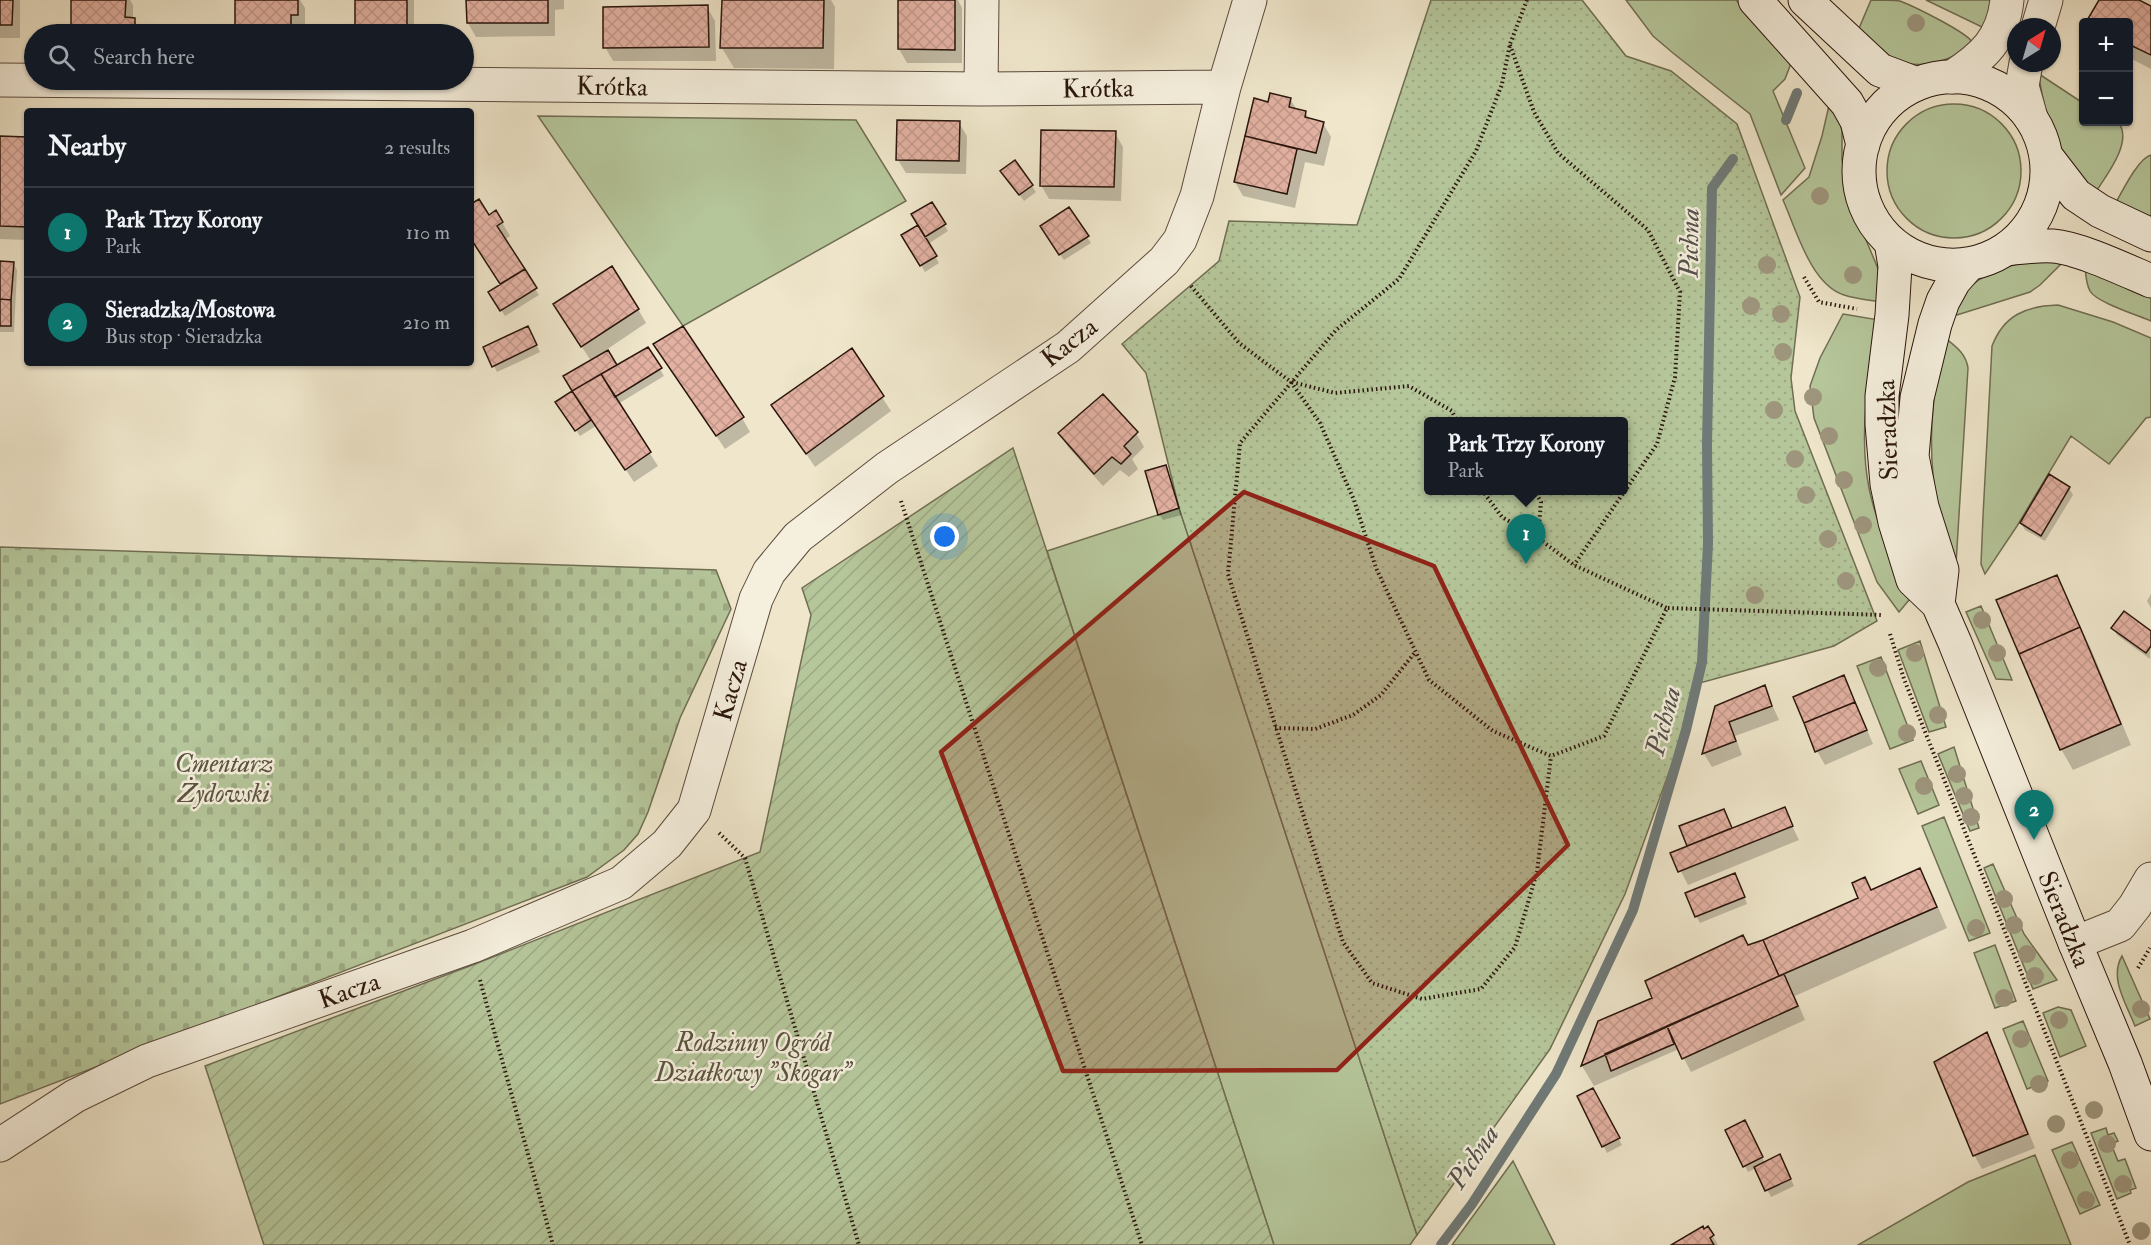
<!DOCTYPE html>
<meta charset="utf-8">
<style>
body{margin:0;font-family:"IM FELL Double Pica",serif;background:#20242c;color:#f1f3f6}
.controls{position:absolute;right:18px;top:18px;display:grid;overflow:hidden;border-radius:6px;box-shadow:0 2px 4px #0004}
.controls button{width:54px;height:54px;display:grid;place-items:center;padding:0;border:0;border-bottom:2px solid #363941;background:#171b24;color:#f1f3f6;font:30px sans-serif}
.compass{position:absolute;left:2007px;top:18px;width:54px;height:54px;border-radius:50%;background:#171b24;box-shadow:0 2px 4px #0004;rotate:37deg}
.you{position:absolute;left:945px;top:537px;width:21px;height:21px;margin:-15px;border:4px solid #fff;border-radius:50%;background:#1a73e8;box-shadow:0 0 0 9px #1a73e833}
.badge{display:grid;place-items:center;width:39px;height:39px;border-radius:50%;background:#0f766e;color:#fff;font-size:20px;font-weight:700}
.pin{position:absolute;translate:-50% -50px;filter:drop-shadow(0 2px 3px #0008)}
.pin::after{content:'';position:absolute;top:32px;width:21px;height:18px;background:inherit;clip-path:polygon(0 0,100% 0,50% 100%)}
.popup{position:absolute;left:1424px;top:417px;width:204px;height:78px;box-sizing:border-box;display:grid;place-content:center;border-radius:6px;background:#171b24;filter:drop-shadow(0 2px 4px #0005);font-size:20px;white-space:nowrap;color:#9ea1a6}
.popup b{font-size:22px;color:#f1f3f6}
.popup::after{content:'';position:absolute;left:50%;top:100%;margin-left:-12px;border:12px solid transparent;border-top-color:#171b24}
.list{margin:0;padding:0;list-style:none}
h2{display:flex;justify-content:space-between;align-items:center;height:78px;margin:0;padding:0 24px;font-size:26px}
h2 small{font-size:20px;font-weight:400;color:#9ea1a6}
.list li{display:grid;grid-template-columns:39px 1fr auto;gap:18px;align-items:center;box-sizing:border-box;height:90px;padding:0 24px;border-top:2px solid #363941}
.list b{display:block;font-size:22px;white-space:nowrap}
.list p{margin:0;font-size:20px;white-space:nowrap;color:#9ea1a6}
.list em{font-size:20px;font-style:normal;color:#9ea1a6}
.icon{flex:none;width:33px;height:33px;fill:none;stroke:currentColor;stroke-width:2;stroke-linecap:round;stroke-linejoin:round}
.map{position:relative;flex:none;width:2151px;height:1245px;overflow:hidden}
.search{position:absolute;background:#171b24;box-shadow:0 2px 4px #0004;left:24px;top:24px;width:450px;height:66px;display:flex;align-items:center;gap:15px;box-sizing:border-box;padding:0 21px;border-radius:33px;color:#9ea1a6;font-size:22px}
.panel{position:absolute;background:#171b24;box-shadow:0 2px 4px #0004;left:24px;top:108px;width:450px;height:258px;border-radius:6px}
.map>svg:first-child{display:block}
.grass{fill:#b5c69a;stroke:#706e53;stroke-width:1.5}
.cemetery{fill:url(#cemetery-stones);stroke:#706e53;stroke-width:1.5}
.park{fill:url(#park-dots);stroke:#706e53;stroke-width:1.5;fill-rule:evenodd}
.garden{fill:url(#garden-furrows);stroke:#706e53;stroke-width:1.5}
.shadow{fill:#0003}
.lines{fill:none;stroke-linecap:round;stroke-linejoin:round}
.stream{stroke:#6f7a78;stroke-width:10}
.building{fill:url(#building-cross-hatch);stroke:#2a150c;stroke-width:1.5}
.street-casing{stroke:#5b493c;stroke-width:35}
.secondary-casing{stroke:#2a150c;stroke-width:35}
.path{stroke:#2a150c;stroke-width:4;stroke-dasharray:1.5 3;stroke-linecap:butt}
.street{stroke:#f5efdd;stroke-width:33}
.secondary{stroke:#f5efdd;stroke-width:33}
.tree{fill:#9e957d}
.marked{fill:#8f2418;fill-opacity:0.2;stroke:#8f2418;stroke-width:4.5;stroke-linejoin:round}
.labels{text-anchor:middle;stroke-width:5;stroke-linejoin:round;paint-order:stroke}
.street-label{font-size:26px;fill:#2a150c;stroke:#f5efdd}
.park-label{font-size:26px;font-style:italic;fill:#5b533e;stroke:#f5efdd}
.water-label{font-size:27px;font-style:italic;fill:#52504b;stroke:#f5efdd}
</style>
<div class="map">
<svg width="2151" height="1245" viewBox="0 0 2151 1245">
<defs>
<pattern id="cemetery-stones" width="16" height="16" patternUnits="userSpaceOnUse" patternTransform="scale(1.5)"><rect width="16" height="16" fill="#b5c69a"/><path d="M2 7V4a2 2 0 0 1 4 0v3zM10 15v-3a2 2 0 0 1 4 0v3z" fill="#9ca984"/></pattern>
<pattern id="park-dots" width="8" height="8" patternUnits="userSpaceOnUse" patternTransform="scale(1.5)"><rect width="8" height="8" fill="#b5c69a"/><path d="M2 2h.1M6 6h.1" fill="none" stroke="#9ca984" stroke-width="1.8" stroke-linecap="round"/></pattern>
<pattern id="garden-furrows" width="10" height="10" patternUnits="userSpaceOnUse" patternTransform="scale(1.5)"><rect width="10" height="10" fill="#b5c69a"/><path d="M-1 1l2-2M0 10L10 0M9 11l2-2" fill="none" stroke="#9ca984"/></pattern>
<pattern id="building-cross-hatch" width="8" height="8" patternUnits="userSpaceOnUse" patternTransform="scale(1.5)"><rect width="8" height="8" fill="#e2b1a2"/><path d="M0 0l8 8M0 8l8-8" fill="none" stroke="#c2978a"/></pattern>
</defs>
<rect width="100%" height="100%" fill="#efe6cb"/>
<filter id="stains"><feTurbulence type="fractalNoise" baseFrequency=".00333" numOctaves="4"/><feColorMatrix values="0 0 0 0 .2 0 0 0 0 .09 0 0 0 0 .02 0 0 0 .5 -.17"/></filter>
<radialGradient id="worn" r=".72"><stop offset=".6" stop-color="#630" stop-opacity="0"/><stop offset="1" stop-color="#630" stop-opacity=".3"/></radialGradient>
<path class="grass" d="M1626,0H1736L1793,58L1785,79L1773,91L1805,168L1781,195L1750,114L1673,53L1653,36Z
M1871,0C1880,0 1892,0 1900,1C1913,6 1967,32 1973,43C1954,60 1921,72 1895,59C1882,52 1869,42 1857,33Z
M1926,0H1995L1984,28Z
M2039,74L2083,103L2084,122H2118C2134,141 2106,176 2095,193C2085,181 2074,169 2065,156C2052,137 2041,97 2039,74Z
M1830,101L1839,117L1842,131V160L1851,204L1879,271L1881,302C1869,300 1856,299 1844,295C1811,285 1796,229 1783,200L1809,177L1822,136Z
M1887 171a67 67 0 1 1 134 0a67 67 0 1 1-134 0Z
M538,116L856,120L906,201L683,326Z
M2151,155V222L2114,206C2121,194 2138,158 2151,155Z
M2042,260L2063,262L2040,285L2030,292L1957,315L1951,313C1957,305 1963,294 1971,286C1991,268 2016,264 2042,260Z
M2085,268L2151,297V321C2137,315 2096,302 2090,291C2086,284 2086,275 2085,268Z
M2058,305L2113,322L2151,338V417L2146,418L2109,464L2071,436L2017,526L1985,574L1981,564L1983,516L1992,346C2004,315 2026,306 2058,305Z
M1843,314L1879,320C1869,375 1858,432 1869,488C1877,527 1895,563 1909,600L1899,612L1877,582L1814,418L1810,386L1820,358Z
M1944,337C1955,346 1966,353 1968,368L1956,564C1951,548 1944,532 1940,516C1925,456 1932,396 1944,337Z
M1179,508L1417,1235L1410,1245H1274L1047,551Z
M1981,606L2012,680L1996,679L1966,612Z
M1920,641L1946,727L1929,732L1898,650Z
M1881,657L1913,740L1890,749L1857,666Z
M1954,747L1979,828L1970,831L1938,754Z
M1921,761L1939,805L1918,814L1899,769Z
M1944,817L1990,933L1969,941L1922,826Z
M1993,864L2024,934L2057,980L2033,989L1984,868Z
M1995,945L2016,1001L1995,1008L1974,953Z
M2122,956L2150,1019L2135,1026C2126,1003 2109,978 2122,956Z
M2058,1007L2071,1010L2086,1046L2060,1057L2043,1013Z
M2023,1021L2048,1081L2027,1089L2003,1029Z
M2106,1128L2108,1135L2114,1133L2118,1141L2111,1144L2118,1161L2125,1159L2136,1188L2130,1190L2131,1193L2117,1199L2091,1133Z
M2072,1142L2100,1205L2080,1214L2052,1150Z
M2035,1155L2071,1245H1858L1968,1182Z
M1513,1161L1555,1245H1452Z"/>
<path class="cemetery" d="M0,547L716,570L731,609L680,718L648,812L638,834L624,850L587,877L0,1104Z"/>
<path class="park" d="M1431,0H1582L1626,56L1671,71L1737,124L1800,297L1791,378L1795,411L1877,621L1834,646L1696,684L1693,706L1625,894L1550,1049L1417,1235L1179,508L1146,373L1122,344L1219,261L1229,221L1357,225ZM1428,422H1624V490H1428Z"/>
<path class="garden" d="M1013,448L1274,1245H264L205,1066L475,964L760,852L811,615L802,588Z"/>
<path class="shadow" d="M0,0H20V38H0Z
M73,0H130L133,5V19L143,34H72Z
M237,0H300L305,8V28L298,29V34H242L237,26Z
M357,0H414V34H362L357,25Z
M468,0H564V9L555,10V36L476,37L468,23Z
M723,0H831L835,7L834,69L734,68L722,48Z
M900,0H958L962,8V63H907L899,49Z
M2101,0H2135L2151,8V69L2128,57V22H2088Z
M707,7L715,21L716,61H613L605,47Z
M1290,99L1297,110L1305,112L1310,120L1323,123L1331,137L1324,166L1305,162L1295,208L1243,196L1235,182L1255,100L1269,104Z
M959,123L967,136L966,174L906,173L898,160Z
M1115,133L1123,147L1121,201L1049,199L1041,185Z
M0,138H27V240L0,239Z
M1015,162L1036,192L1024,201L1006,177Z
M931,204L948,231L928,244L939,263L925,272L903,236L920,226Z
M471,206L488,217L496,212L510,236L504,240L539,295L505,316L494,299L502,285L471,239Z
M1068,209L1091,243L1064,260L1045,233Z
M0,263H13L17,270L14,332H0Z
M638,309L646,323L606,350L616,367L648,349L664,376L618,404L658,466L634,482L596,426L580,436L557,402L574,392L591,361L563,318Z
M531,335L540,352L497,372L494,366Z
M655,344L742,418L750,432L725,449Z
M851,350L891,411L815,467L773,405Z
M1136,433L1144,447L1132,459L1138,469L1129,477L1120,470L1103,486L1068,447L1060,434Z
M1165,466L1182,515L1163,520L1159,514Z
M2069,488L2073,495L2045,541L2025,530L2021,523Z
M2056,577L2091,649L2131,745L2073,770L2061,749Z
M2151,594V608L2147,601Z
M2113,628L2151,633L2150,659L2117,635Z
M1843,677L1851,691L1873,744L1825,765L1817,751Z
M1764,687L1779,720L1735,736L1742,755L1712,767L1704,754L1716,707Z
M1784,809L1799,840L1688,885L1672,854L1689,847L1681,827L1724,810L1733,830Z
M1920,870L1931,891L1947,928L1795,996L1805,1020L1691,1072L1679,1049L1594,1086L1582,1066L1599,1022L1654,999L1748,946L1860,899L1871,891Z
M1739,882L1747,904L1700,923L1696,916Z
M1987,1034L1994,1048L2035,1148L1982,1169L1974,1155Z
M1592,1090L1622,1145L1607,1153L1579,1097Z
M1748,1128L1765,1163H1783L1794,1186L1771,1197L1756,1168L1748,1172L1745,1166Z
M1708,1228L1718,1245H1674L1704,1231Z"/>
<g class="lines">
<path class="stream" d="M1786,120L1797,93
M1441,1245L1472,1204L1556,1074L1633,910L1686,730L1702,662L1708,544L1707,444L1712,188L1733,159"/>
</g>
<path class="building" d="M0,0H13L12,25H0Z
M71,0H126L125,17L135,18V30H125V34H71Z
M235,0H298V15H291V26H235Z
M355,0H407V25H355Z
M466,0H548V23H467Z
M722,0H824L823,48H720Z
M898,0H955V50L898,49Z
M2099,0H2139L2151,6V55L2128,44V22H2086Z
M708,5L709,47L603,48V7Z
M1270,93L1291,98L1289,107L1306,111L1305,117L1324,122L1316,153L1245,136L1254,98L1268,102Z
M897,120L960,121L959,161L896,160Z
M1041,130L1116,131L1114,187L1040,186Z
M0,136L27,137V227L0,226Z
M1245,136L1297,149L1287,194L1234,182Z
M1015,160L1033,185L1019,195L1000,171Z
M479,199L489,215L496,210L503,222L497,226L525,269L500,284L471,239V204Z
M932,202L946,224L925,237L911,214Z
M1069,207L1089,236L1059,255L1040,226Z
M918,225L937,256L920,266L901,235Z
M0,261L14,262L11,300L0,299Z
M612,266L639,309L581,347L553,304Z
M525,269L537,288L500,311L488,292Z
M0,299L11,300V326H0Z
M528,326L537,345L492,367L483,347Z
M683,326L744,417L716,436L653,344Z
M648,347L662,368L615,397L601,374Z
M852,348L884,396L806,454L771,405Z
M608,350L617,365L572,391L563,376Z
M601,374L651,452L625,470L572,391Z
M572,391L591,420L575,431L555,402Z
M1103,394L1138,432L1124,446L1131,454L1121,464L1112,457L1094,474L1058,433Z
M1166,465L1179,508L1158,515L1145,471Z
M2049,474L2070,487L2041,536L2020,523Z
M2057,575L2080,627L2019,654L1996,600Z
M2124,611L2151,631V646L2146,653L2111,628Z
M2080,627L2121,724L2060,750L2019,654Z
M1844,675L1855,702L1804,723L1793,697Z
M1765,685L1772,706L1729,722L1736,741L1702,754L1715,706Z
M1855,702L1867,730L1815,752L1804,723Z
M1785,807L1793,826L1678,872L1670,853Z
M1724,809L1732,828L1687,846L1679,826Z
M1920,868L1937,907L1779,976L1763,940L1858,898L1852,883L1865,877L1871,890Z
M1735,873L1745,897L1695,917L1685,893Z
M1743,935L1748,945L1763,940L1779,976L1581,1066L1598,1021L1652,998L1645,981Z
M1784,974L1798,1006L1682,1059L1667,1026Z
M1667,1026L1674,1044L1611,1071L1605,1054Z
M1987,1032L2028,1134L1973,1156L1934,1062Z
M1593,1088L1620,1138L1602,1147L1577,1096Z
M1745,1120L1763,1157L1743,1167L1725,1130Z
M1780,1154L1791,1179L1765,1191L1754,1167Z
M1703,1226L1704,1229L1708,1226L1714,1235L1710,1238L1714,1245H1671Z"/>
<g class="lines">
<defs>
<path id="street" d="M2038,27L2046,0
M2026,63L2022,86L2031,118
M1952,77C1983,57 2003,39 2007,0
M0,80L981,89L1224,87
M981,89L982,0
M2075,943L2120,925L2135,906L2151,879
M0,1145L75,1096L147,1061L473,946L621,883L667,844L694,810L756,599L769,572L798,537L887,468L1068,347L1164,261L1180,240L1197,196L1224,87L1250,0"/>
<path id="secondary" d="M1755,0L1847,103L1857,121L1863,145
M1805,0L1880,70L1917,84
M1859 171a94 94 0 1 1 188 0a94 94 0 1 1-188 0Z
M2046,156L2076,195L2100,211L2151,235
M1891,242L1895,266L1892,315L1882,396V424L1887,484L1895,522L1913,580L1938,604L1955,643L2075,943L2125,1063L2151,1134
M2006,249C2022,247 2037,245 2053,246C2079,248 2125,270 2151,281
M1938,604L1942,570L1922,507L1912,456L1917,398L1935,324L1943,301L1954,281L1969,264"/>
</defs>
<use href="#street" class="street-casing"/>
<use href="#secondary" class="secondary-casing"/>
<path class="path" d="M1527,0L1510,44L1502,84L1476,151L1399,279L1336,330L1240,443L1228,574L1343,942L1372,983L1422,999L1481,989L1515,947L1537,872L1551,756
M1510,45L1534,112L1558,153L1648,230L1680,292L1675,377L1657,444L1574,565
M1804,277L1819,302L1857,309
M1191,286L1239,343L1291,382L1320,423L1354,500L1376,568L1429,680L1493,731L1551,756L1604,736L1667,608L1883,615
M1292,382L1335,393L1409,386L1452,411L1457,422
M1482,490L1502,517L1538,538L1574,565L1667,608
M1534,490L1541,502L1538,538
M901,501L1142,1245
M1890,634L1904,679L2130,1245
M1275,728L1315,729L1353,715L1381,695L1416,651
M719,833L745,858L859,1245
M2138,968L2150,948
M480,980L553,1245"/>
<use href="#street" class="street"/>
<use href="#secondary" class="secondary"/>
</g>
<g class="tree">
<circle cx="1916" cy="23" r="9"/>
<circle cx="1820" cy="196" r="9"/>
<circle cx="1767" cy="265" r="9"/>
<circle cx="1853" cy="275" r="9"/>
<circle cx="1751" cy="306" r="9"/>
<circle cx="1781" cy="314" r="9"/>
<circle cx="1783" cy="352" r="9"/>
<circle cx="1813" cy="397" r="9"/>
<circle cx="1774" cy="410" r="9"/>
<circle cx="1829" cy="436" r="9"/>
<circle cx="1795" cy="459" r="9"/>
<circle cx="1844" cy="480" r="9"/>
<circle cx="1806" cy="495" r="9"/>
<circle cx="1863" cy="525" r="9"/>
<circle cx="1828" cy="539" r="9"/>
<circle cx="1846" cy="581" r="9"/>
<circle cx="1755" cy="595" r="9"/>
<circle cx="1982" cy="620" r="9"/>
<circle cx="1915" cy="653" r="9"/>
<circle cx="1997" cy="653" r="9"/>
<circle cx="1878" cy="668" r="9"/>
<circle cx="1938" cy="715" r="9"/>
<circle cx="1907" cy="733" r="9"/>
<circle cx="1957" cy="774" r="9"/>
<circle cx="1924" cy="786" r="9"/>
<circle cx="1964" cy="796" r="9"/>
<circle cx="1971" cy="817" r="9"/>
<circle cx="2004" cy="899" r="9"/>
<circle cx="2014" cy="925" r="9"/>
<circle cx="1976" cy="928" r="9"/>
<circle cx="2027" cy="954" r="9"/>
<circle cx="2035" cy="976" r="9"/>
<circle cx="2004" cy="998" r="9"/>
<circle cx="2141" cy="1009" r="9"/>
<circle cx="2059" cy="1020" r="9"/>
<circle cx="2021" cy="1039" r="9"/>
<circle cx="2039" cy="1084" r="9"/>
<circle cx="2094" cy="1110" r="9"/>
<circle cx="2056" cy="1124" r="9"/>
<circle cx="2107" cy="1144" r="9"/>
<circle cx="2070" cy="1160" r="9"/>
<circle cx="2123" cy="1184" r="9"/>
<circle cx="2086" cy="1200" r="9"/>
<circle cx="2141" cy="1231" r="9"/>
</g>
<path class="marked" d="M1244,492L1434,566L1568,845L1337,1070L1063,1071L941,752Z"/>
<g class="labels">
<g class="street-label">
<text transform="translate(612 86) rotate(1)" y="9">Krótka</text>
<text transform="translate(1098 88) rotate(-1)" y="9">Krótka</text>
<text transform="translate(1069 342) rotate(-38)" y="9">Kacza</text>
<text transform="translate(1887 430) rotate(-92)" y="9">Sieradzka</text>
<text transform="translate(730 690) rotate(-74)" y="9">Kacza</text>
<text transform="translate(2065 919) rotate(68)" y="9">Sieradzka</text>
<text transform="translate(349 990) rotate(-19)" y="9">Kacza</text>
</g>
<g class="park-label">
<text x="224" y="772">Cmentarz<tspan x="224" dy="30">Żydowski</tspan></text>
<text x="753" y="1051">Rodzinny Ogród<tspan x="753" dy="30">Działkowy "Skogar"</tspan></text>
</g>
<g class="water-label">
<text transform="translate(1689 243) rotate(-89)" y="9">Pichna</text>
<text transform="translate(1663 721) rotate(-75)" y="9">Pichna</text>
<text transform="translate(1473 1157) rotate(-56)" y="9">Pichna</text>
</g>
</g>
<rect width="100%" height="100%" filter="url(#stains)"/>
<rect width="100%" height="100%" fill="url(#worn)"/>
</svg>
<div class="controls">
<button>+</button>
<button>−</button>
</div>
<svg class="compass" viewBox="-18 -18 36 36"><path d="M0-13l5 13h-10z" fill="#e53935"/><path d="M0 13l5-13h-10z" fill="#9ea1a6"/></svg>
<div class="you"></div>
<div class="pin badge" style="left:1526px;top:564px">1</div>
<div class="popup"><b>Park Trzy Korony</b>Park</div>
<div class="pin badge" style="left:2034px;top:840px">2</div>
<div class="search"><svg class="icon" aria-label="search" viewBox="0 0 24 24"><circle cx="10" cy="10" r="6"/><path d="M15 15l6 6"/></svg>Search here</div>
<section class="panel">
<h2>Nearby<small>2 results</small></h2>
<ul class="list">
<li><span class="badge">1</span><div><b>Park Trzy Korony</b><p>Park</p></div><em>110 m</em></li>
<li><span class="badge">2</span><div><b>Sieradzka/Mostowa</b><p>Bus stop · Sieradzka</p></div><em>210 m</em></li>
</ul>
</section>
</div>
